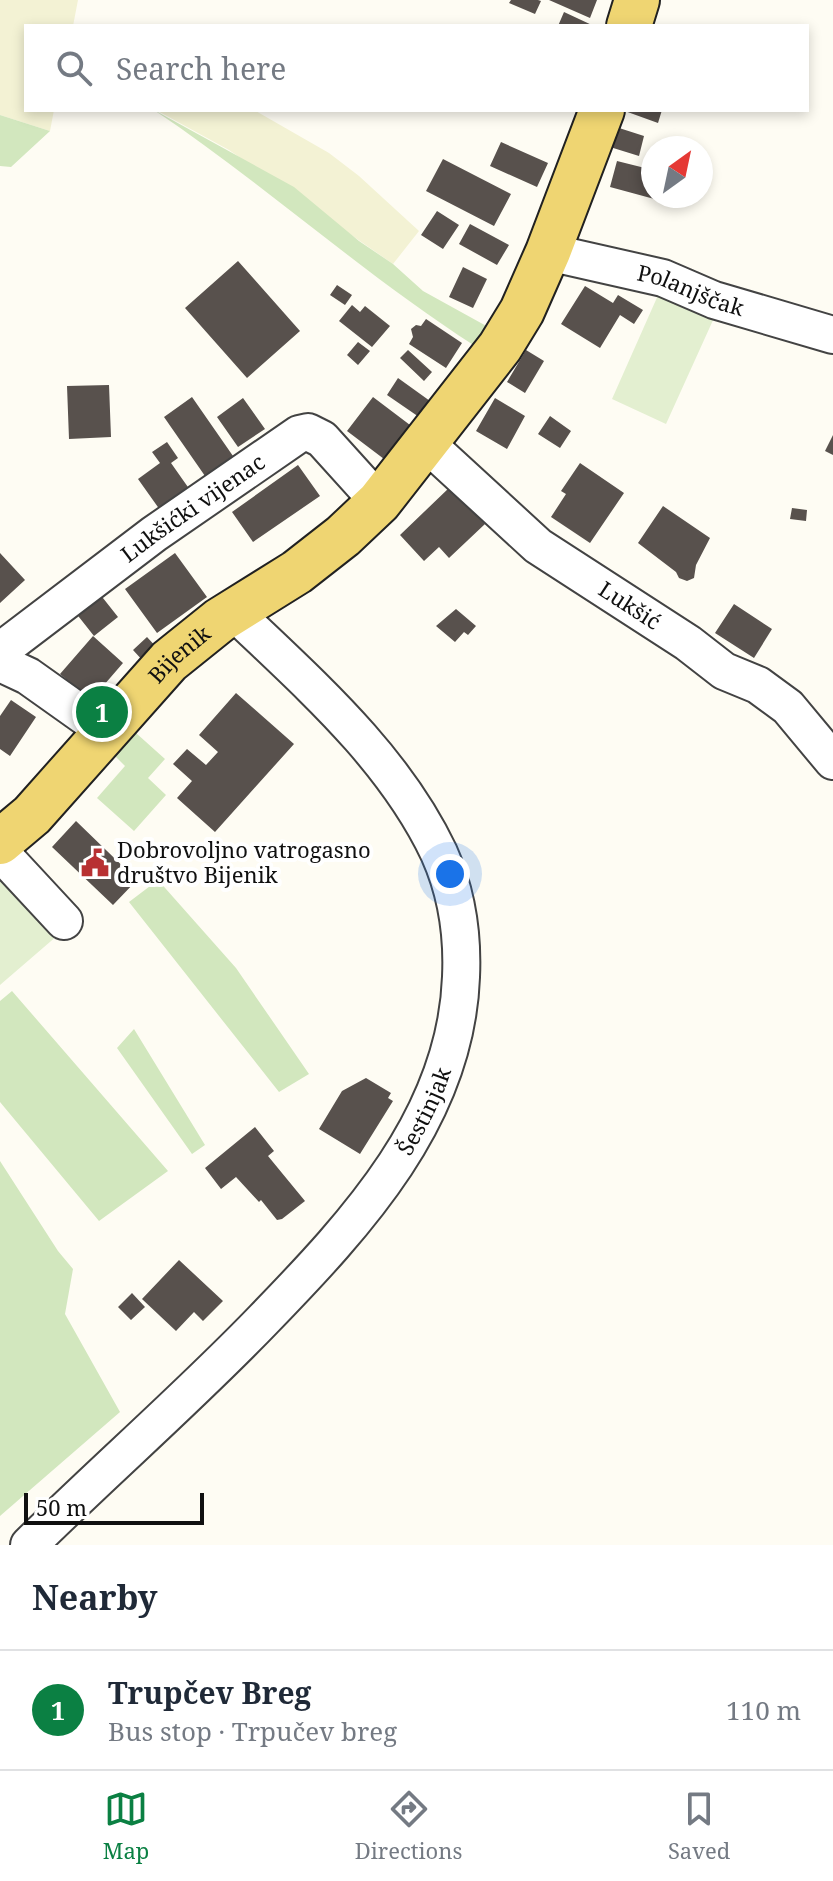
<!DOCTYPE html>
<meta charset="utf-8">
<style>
body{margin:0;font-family:"Noto Serif",serif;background:#f6f6f7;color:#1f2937}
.compass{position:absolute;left:641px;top:136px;width:72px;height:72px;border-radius:50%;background:#fff;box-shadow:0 4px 12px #0003;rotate:33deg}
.scale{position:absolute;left:24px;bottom:20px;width:180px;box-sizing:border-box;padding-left:8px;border:4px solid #101010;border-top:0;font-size:22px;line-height:28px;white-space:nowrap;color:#101010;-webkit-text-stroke:6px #fff;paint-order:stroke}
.you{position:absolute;left:450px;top:874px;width:28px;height:28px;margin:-20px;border:6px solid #fff;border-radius:50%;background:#1a73e8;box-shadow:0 0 0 12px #1a73e833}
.badge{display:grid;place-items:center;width:52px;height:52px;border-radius:50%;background:#0b8043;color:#fff;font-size:26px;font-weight:700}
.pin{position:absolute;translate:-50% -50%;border:4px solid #fff;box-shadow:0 2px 8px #0006}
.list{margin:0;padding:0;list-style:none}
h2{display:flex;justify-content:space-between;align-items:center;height:104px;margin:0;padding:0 32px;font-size:34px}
h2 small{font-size:26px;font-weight:400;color:#747a83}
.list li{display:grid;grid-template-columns:52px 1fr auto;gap:24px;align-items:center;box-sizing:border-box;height:120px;padding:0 32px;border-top:2px solid #e0e1e3}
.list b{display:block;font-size:30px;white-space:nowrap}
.list p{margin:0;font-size:26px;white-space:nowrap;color:#747a83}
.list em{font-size:26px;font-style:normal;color:#747a83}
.icon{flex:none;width:44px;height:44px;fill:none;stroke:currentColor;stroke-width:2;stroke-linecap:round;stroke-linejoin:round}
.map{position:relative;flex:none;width:833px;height:1545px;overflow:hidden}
.search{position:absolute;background:#fff;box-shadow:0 4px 12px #0003;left:24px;right:24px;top:24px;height:88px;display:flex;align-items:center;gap:20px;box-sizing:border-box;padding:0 28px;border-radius:0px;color:#747a83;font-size:30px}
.sheet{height:224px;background:#fff}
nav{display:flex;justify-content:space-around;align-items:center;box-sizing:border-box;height:112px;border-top:2px solid #e0e1e3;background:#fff;font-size:22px;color:#747a83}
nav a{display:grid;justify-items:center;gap:4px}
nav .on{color:#0b8043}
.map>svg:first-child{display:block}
.farmland{fill:#f3f2d4}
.green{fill:#d2e7be}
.pitch{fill:#e3efd0}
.building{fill:#58514d}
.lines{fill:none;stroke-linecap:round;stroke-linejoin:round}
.minor-casing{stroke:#434343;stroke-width:40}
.major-casing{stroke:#212121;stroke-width:48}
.minor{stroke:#fff;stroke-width:36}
.major{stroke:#efd572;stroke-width:44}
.labels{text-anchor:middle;stroke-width:8;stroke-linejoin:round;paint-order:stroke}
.street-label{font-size:22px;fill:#101010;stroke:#fff}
.poi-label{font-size:22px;fill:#101010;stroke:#fff;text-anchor:start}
</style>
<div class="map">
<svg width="833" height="1545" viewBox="0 0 833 1545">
<rect width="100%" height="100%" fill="#fefcf3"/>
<path class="farmland" d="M0,0H78L73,26H26V110H54L50,131L0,115Z
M156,110H254L329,153L359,176L419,231L393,264L229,150Z"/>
<path class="green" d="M154,110L294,187L359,241L393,264L423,291L490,328L475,346C363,274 264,184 154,110Z
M0,115L50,131L11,167L0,166Z
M136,733L165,759L148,778L166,795L134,831L97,798L125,766L115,756Z
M158,880L236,968L309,1074L279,1092L129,902Z
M12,991L168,1171L99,1221L0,1102V1001Z
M134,1029L205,1145L192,1154L117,1048Z
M0,1161L58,1251L73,1269L65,1314L120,1412L0,1516Z"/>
<path class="pitch" d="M659,293L714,318L666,424L612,399Z
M5,874L58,935L0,985V879Z"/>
<path class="building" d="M511,0H538L541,1L535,14L509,3Z
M549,0H597L590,18Z
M564,12L594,26H558Z
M622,110H662L658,123Z
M616,127L644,136L639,156L610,147Z
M501,142L548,163L537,187L490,166Z
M443,159L511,194L494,226L426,191Z
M617,161L653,170V196H659L658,200L610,187Z
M437,211L459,225L443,249L421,235Z
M470,224L509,245L497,265L459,244Z
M238,261L300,331L247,378L185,308Z
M463,267L487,279L473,308L449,297Z
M337,285L352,295L345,305L330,295Z
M585,286L613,303L618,295L643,310L634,324L620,315L600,348L561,324Z
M352,305L360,312L365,306L390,326L372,347L339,321Z
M426,319L462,343L446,368L409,344L413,337L411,329L416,325L421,326Z
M358,342L370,351L358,365L347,355Z
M408,350L432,372L424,381L400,358Z
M526,350L544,361L525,393L507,382Z
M398,378L430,401L419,417L387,395Z
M109,385L111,437L69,439L67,386Z
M192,397L233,456L205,476L164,417Z
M373,397L410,425L384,459L347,431Z
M243,398L265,429L238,447L217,417Z
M495,398L525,416L507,449L476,431Z
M550,416L571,431L560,448L538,434Z
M833,435V455L825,451Z
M167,442L178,458L171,463L190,490L160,510L138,479L160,463L152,452Z
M580,463L624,493L590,543L551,517L566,494L561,491Z
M298,465L320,496L253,542L232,512Z
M450,487L485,524L449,558L439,547L424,561L400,535Z
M663,506L710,538L696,565L694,578L687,581L679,578L676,572L638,543Z
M792,508L807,510L806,521L790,519Z
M0,553L25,580L0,603Z
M175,553L207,597L157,633L125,589Z
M99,593L118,617L94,636L75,612Z
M734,604L772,629L754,658L715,633Z
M456,609L476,626L468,635L464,632L455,642L436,626Z
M93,636L123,663L91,700L60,674Z
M147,637L158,649L144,662L133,650Z
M236,693L294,744L215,832L177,798L192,781L173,764L187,749L206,765L218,752L199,735Z
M11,700L36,717L10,756L0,749V716Z
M76,821L137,880L113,905L52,847Z
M366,1078L391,1093L388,1098L393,1101L360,1154L319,1129L342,1091Z
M255,1127L274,1151L268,1156L305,1201L282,1219L277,1220L261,1200L259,1202L236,1177L221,1189L205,1168Z
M179,1260L223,1301L203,1321L194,1312L176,1331L142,1299Z
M132,1293L145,1307L131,1320L118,1307Z"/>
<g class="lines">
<defs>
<g id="minor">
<path id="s1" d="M548,252L663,278L714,300L833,335"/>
<path id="s2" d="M427,444L538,546L688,643L724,671L758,685L788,707L833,761"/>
<path id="s3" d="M0,651L154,534L299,434L308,432L322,439L379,502"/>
<path d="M0,663L28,676L104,730"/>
<path d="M0,852L64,921"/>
<path id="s4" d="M29,1545C107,1468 189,1397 264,1319C357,1223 456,1117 461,977C463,933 457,893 439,853C393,756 309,684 233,611"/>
</g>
<g id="major">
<path d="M629,26L637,0"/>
<path id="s5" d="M0,842L32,815L169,661L220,620L297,572L343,536L379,502L500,347L522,311L548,252L602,110"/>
</g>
</defs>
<use href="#minor" class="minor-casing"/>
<use href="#major" class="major-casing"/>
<use href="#minor" class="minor"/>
<use href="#major" class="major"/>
</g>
<defs>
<symbol id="civic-bare" viewBox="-9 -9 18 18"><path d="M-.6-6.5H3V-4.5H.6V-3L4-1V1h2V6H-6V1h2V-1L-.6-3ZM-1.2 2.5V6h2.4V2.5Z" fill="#b83032" stroke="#fff" stroke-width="2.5" paint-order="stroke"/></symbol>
</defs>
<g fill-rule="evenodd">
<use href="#civic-bare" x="75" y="843" width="40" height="40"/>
</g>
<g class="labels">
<g class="street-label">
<text dy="8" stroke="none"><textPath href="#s1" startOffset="148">Polanjščak</textPath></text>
<text dy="8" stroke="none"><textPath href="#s3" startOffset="240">Lukšićki vijenac</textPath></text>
<text dy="8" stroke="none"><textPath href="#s2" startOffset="260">Lukšić</textPath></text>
<text dy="8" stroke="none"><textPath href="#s5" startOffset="260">Bijenik</textPath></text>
<text dy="8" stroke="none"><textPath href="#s4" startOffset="590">Šestinjak</textPath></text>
</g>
<g class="poi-label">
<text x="117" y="858">Dobrovoljno vatrogasno<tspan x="117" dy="25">društvo Bijenik</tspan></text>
</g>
</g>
</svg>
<svg class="compass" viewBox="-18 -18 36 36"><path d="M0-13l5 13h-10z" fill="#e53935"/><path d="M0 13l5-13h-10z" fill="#747a83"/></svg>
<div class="scale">50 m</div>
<div class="you"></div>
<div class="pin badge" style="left:102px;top:712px">1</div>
<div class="search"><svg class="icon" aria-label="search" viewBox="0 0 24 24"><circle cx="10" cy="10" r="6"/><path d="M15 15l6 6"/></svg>Search here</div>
</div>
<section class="sheet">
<h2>Nearby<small></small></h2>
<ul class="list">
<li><span class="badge">1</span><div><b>Trupčev Breg</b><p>Bus stop · Trpučev breg</p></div><em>110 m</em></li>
</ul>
</section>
<nav>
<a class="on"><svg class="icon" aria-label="map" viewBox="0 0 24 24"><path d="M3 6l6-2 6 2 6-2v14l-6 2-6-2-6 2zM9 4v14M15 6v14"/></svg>Map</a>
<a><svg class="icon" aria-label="directions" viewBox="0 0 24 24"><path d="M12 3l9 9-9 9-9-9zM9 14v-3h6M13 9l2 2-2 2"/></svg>Directions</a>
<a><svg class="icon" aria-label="saved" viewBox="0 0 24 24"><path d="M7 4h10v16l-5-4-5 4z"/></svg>Saved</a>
</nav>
